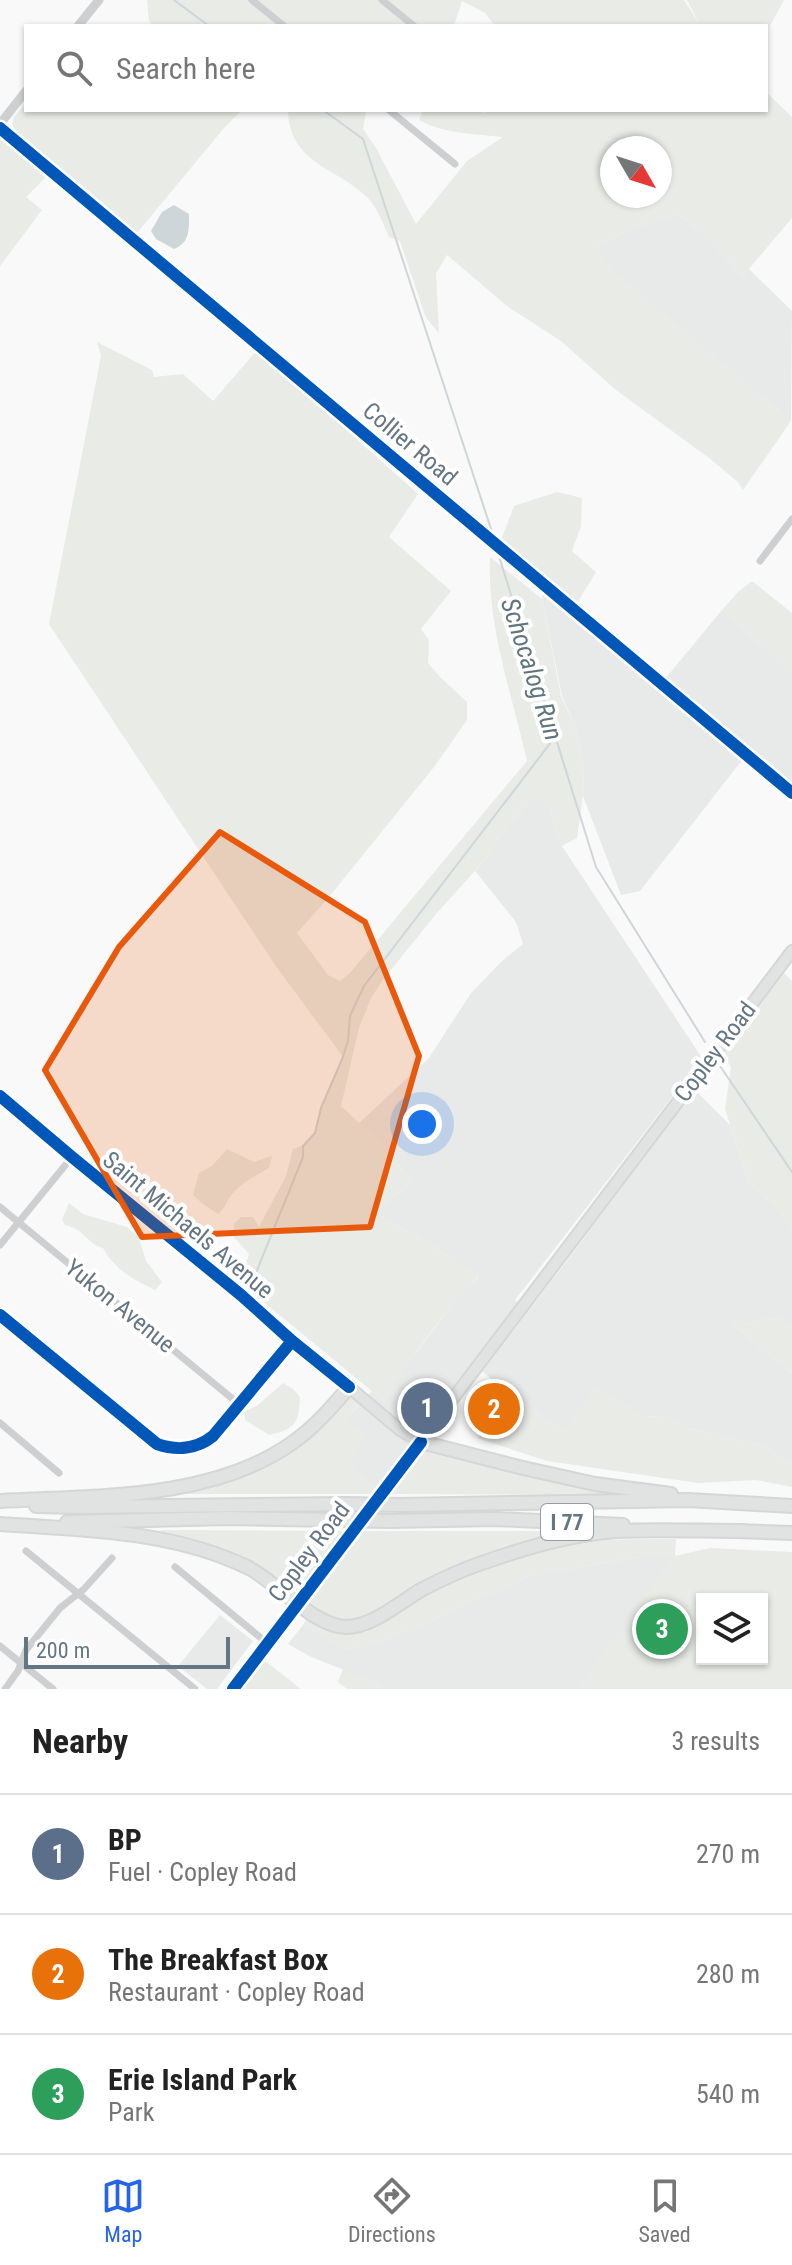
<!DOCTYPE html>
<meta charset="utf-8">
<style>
body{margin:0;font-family:"Roboto Condensed",sans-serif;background:#f6f6f6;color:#222}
.controls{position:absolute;right:24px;bottom:24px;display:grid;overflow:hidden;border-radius:0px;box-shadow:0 2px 6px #0004}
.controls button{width:72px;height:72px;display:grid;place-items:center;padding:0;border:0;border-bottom:2px solid #e0e0e0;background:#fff;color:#222;font:40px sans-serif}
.compass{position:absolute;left:600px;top:136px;width:72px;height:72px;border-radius:50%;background:#fff;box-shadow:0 2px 6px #0004;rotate:129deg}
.scale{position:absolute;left:24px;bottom:20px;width:206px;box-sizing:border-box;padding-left:8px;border:4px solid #657683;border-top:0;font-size:22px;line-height:28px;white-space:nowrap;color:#657683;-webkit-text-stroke:6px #fff;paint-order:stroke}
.you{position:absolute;left:422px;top:1124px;width:28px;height:28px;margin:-20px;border:6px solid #fff;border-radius:50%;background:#1a73e8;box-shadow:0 0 0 12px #1a73e833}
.badge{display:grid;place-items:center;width:52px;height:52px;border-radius:50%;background:#2563eb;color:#fff;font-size:26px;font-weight:700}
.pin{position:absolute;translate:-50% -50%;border:4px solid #fff;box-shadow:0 2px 8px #0006}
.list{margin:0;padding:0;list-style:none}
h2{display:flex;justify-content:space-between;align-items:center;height:104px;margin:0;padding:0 32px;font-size:34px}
h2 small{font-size:26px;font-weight:400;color:#767676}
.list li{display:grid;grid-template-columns:52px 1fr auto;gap:24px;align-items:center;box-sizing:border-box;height:120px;padding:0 32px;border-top:2px solid #e0e0e0}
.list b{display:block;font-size:30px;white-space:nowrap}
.list p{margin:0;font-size:26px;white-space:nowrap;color:#767676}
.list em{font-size:26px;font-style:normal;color:#767676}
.icon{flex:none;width:44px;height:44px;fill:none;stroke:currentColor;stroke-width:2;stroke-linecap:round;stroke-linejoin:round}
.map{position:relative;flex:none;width:792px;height:1689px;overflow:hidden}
.search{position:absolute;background:#fff;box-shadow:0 2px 6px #0004;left:24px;right:24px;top:24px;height:88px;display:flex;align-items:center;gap:20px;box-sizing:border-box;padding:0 28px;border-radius:0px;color:#767676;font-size:30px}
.sheet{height:464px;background:#fff}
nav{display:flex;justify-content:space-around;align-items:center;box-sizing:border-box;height:112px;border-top:2px solid #e0e0e0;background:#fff;font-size:22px;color:#767676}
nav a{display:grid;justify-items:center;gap:4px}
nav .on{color:#2563eb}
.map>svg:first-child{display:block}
.built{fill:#e8e9e9}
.green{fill:#e8ebe6;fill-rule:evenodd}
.water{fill:#ced6d9}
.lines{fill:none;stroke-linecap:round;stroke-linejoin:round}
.stream{stroke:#ced6d9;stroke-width:2}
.secondary-casing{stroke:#d5d6d7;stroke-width:14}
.motorway-casing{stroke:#d5d6d6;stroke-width:16}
.minor{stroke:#cecfd0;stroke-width:7}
.tertiary{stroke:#cecfd0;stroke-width:9}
.secondary{stroke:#e1e2e2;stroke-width:10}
.motorway{stroke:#e1e2e2;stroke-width:12}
.motorway-bridge-casing{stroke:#d5d6d6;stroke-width:16;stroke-linecap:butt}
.motorway-bridge{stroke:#e1e2e2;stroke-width:12}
.cycleway-casing{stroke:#fff;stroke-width:17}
.cycleway{stroke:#0057b8;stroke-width:12}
.marked{fill:#e8590c;fill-opacity:0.2;stroke:#e8590c;stroke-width:6;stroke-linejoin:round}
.labels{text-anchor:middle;stroke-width:8;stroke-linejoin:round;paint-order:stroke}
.shield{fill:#fff;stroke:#939fa8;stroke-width:2}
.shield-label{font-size:22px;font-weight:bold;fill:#657683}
.street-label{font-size:24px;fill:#657683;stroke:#fff}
.water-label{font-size:26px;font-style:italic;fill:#60757c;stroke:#fff}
</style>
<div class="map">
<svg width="792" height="1689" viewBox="0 0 792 1689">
<rect width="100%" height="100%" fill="#f9f9f9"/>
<path class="built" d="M677,214L702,232L743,276L749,269L792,311L791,421L613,271L597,248L633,228Z
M543,585L746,755L640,891L621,895L583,796L584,769L575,726L562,696L542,599Z
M722,610L792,673V786L665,679Z
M532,797L549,806L555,829L562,846L702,1058L515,1300L521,1305L379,1490L348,1465L345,1420L372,1391L384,1401L403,1370L459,1296L479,1277L448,1255L375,1212L412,1182L386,1148L359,1123L429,1058L471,993L502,961L523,944L516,922L475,871L490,854L495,843Z
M694,1089L730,1125L750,1184L775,1206L792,1228V1327L779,1318L765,1319L748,1324L733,1317V1325L792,1374V1462L782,1458L765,1446L688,1428L661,1416L643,1417L597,1387L563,1430L510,1395L482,1371L566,1262Z
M645,1556H674L578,1689H384L377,1683L311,1657L288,1644L303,1625L348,1649L375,1643L412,1629L528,1576Z
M220,1615L253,1641L217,1689H207L178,1666Z"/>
<path class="green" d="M147,0H684L699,23L687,0H784L766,33V26H495L485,13L462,1L454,26H153L149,21Z
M766,92L792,117V218L743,276L702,232L677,214L633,228L597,248L614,271L791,421L743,490L738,482L709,458L616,390L561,341L507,306L447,255L436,273L439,333L426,318L400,241L389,237C383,224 378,209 368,198C337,167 289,164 288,110H370L366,112L363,129L376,148L416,224L467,161L503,137C476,134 444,134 419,120L423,110H472L486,113L485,110H766ZM612,148H660V196H612Z
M26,103V110H242L224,128L137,233H134L15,130L12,125L14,117Z
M0,136L48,175L26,197L42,210L0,266Z
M97,342L152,370L154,377L183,374L213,401L257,350L418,494L389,537L451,591L421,629L429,640L428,663L440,677L467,702V720L434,767L329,897L297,933L328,975L340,981L350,973L527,761C512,694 487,627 490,557L542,599L561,696L575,726L584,769L583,796L577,838L562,846L555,829L549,806L531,798L495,843L490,854L436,914L382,981L371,998L359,1028L341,1106L386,1148L412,1182L375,1212L448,1255L479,1276C442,1313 412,1357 384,1401L249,1290L245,1268L249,1254L234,1237V1224L241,1217H253L259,1227L286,1176L293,1149C319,1141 314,1125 322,1104C328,1088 336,1073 343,1057L275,965L49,624L101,356Z
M557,492L582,498L581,526L572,551L596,572L577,603L532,564L502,542L503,535L514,506Z
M752,581L792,613V673L722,610L738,592Z
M784,973L792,981V1228L775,1206L750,1184L725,1109L731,1067L722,1054Z
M227,1149L254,1162L272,1156L269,1168C256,1175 238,1185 230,1197C225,1204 225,1208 218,1214L203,1204L193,1195L199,1173L212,1166Z
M69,1203L83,1214L127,1227L139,1238L146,1261L162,1282L155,1290C133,1279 116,1271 103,1248C86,1243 86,1230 65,1225L62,1220Z
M732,1316L748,1324L765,1319L779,1318L792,1327V1374L733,1325Z
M283,1383L293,1389L300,1397C299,1423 296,1429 269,1435L245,1420L244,1412L258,1405Z
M596,1386L643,1417L661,1416L688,1428L765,1446L782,1458L792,1462V1487L756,1480L698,1483L547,1461L477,1438L505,1417L510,1409V1395L563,1430Z
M346,1397H355L361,1402L345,1420L366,1437L348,1465L376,1487L373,1494H177V1491L246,1473Z
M425,1447L438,1453L610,1495L389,1494Z
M161,1530L344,1531L297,1591C281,1584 268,1572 253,1564C223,1548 193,1541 160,1535Z
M361,1531H578C519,1550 445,1566 393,1600C381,1608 366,1622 350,1622C335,1623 314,1614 309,1600Z
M640,1539H676L675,1556L710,1548L792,1552V1689H578L673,1556H645L528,1576L412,1629L375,1643L348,1649L303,1625L308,1616L346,1632C419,1597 486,1561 566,1544C590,1539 616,1540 640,1539ZM702,1599H762V1659H702Z
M263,1660L268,1663L301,1689H242Z
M343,1669L377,1683L384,1689H347L338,1682Z"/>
<path class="water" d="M174,205L189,214C189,229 190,243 174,249L156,239L151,231L162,212Z"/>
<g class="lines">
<path class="stream" d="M174,0L209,26
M323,110L363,139L493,535
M498,553L596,867L705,1042
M720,1066L792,1172
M249,1290L303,1157V1146L315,1133L321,1108L343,1057L348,1040L350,1016L364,986L555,737"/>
<defs>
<path id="secondary" d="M349,1387L400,1430L421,1442
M233,1689L792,951"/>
<path id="motorway" d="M421,1442L523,1468L595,1484L671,1494
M0,1501C94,1496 212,1500 292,1443C314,1428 332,1407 349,1387
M400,1505L688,1500L792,1506
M36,1506L80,1507L345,1504
M390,1521L496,1519L623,1525
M67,1522L228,1518L333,1520
M0,1524C84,1530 172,1530 249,1568C277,1583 315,1627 346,1627C372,1627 399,1603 421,1590C440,1580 461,1570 482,1563C525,1548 571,1534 617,1531C659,1529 702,1531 745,1531
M737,1531L792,1533"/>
</defs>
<use href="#secondary" class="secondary-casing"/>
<use href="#motorway" class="motorway-casing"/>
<path class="minor" d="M252,0L284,26
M382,0L414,26
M389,110L455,164
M760,561L792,519
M0,1096L72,1157L241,1295L292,1341L349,1387
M0,1207L240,1405
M0,1245L72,1157
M0,1315L157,1444C177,1451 197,1449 213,1436L292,1341
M0,1423L59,1473
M26,1551L195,1689
M175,1567L267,1643
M0,1646L53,1689
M5,1689L18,1671L26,1650L60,1608L84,1589L112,1558"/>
<path class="tertiary" d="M78,26L99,0
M0,124L26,91
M0,128L792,793"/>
<use href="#secondary" class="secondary"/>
<use href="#motorway" class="motorway"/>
<defs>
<path id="motorway-bridge" d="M345,1504L400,1505
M333,1520L390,1521"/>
</defs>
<use href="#motorway-bridge" class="motorway-bridge-casing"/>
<use href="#motorway-bridge" class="motorway-bridge"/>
<defs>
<path id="cycleway" d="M0,128L792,793
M0,1096L72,1157L241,1295L292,1341L349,1387
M0,1315L157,1444C177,1451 197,1449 213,1436L292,1341
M233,1689L421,1442"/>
</defs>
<use href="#cycleway" class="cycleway-casing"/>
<use href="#cycleway" class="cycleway"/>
</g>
<path class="marked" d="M220,832L365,922L419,1056L370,1227L142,1237L45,1070L119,947Z"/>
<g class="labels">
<rect class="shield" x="541" y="1504" width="52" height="36" rx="6"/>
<g class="shield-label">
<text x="567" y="1530">I 77</text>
</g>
<g class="street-label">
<text transform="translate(410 444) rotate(40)" y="8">Collier Road</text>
<text transform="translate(715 1052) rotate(-53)" y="8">Copley Road</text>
<text transform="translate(188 1225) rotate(40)" y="8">Saint Michaels Avenue</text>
<text transform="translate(120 1306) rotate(39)" y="8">Yukon Avenue</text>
<text transform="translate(309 1552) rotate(-53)" y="8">Copley Road</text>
</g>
<g class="water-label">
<text transform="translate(532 669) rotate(72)" y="9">Schocalog Run</text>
</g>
</g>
</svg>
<div class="controls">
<button><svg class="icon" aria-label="layers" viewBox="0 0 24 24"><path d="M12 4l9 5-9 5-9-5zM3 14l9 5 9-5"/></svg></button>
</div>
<svg class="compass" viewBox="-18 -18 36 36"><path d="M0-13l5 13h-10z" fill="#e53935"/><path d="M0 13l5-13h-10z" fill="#767676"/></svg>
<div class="scale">200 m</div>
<div class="you"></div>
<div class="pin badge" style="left:427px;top:1408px;background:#5c6f8a">1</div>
<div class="pin badge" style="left:494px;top:1409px;background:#e8710a">2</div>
<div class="pin badge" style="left:662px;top:1629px;background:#2e9e5b">3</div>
<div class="search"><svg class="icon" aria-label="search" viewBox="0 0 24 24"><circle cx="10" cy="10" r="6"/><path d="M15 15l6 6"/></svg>Search here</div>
</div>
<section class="sheet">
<h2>Nearby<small>3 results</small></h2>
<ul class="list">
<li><span class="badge" style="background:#5c6f8a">1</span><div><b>BP</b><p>Fuel · Copley Road</p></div><em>270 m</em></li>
<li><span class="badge" style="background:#e8710a">2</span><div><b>The Breakfast Box</b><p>Restaurant · Copley Road</p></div><em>280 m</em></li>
<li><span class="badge" style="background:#2e9e5b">3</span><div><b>Erie Island Park</b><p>Park</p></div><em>540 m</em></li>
</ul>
</section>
<nav>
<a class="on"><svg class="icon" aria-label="map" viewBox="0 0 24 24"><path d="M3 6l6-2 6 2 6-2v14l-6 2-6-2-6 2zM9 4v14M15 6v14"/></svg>Map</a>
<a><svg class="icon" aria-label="directions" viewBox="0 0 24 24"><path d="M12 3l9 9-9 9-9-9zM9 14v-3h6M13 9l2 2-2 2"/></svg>Directions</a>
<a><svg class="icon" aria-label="saved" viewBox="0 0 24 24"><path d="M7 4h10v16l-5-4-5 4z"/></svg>Saved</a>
</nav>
